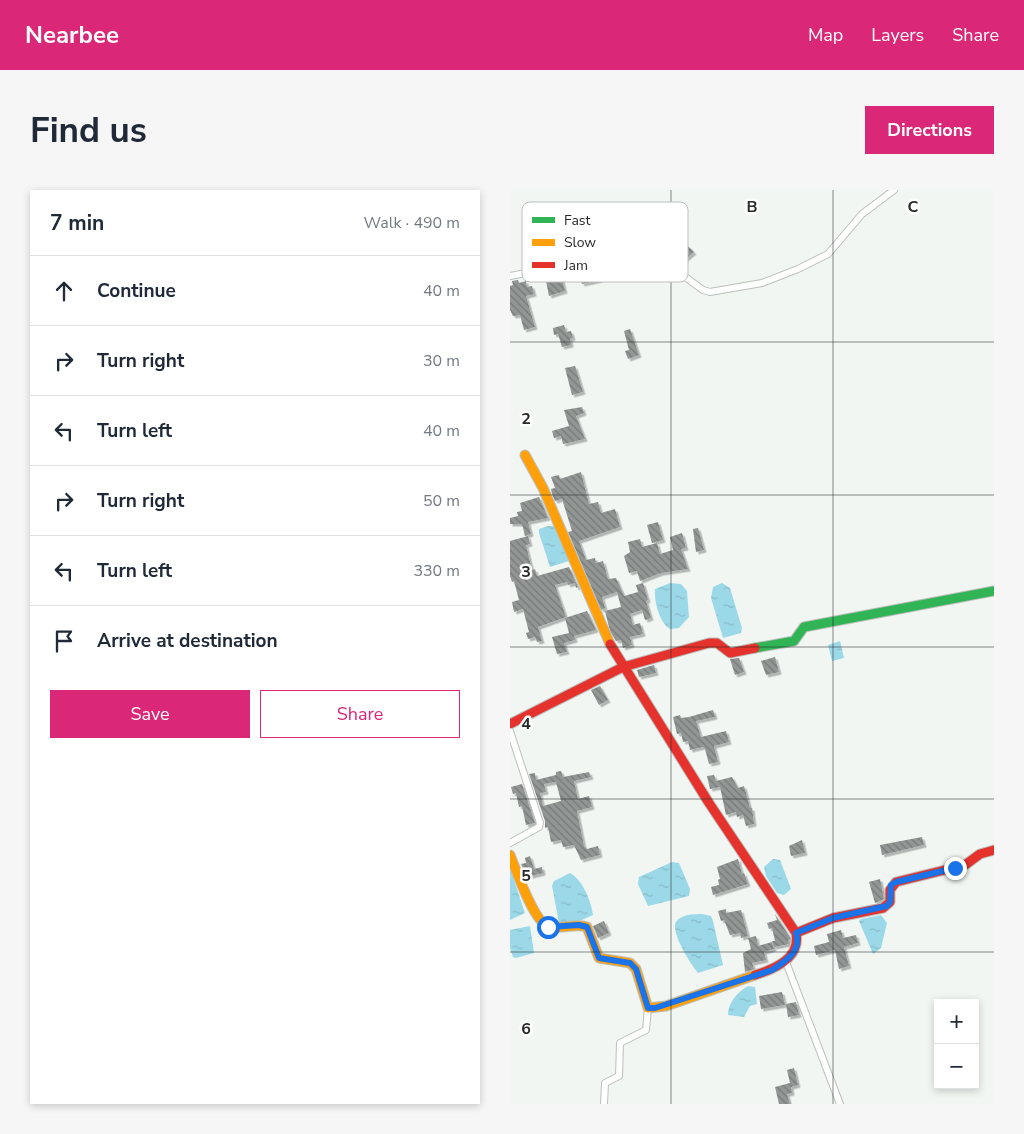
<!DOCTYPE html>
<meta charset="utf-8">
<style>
body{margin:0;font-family:"Nunito Sans",sans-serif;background:#f6f6f7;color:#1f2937}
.controls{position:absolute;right:15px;bottom:15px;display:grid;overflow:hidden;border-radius:0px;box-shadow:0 2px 8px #0003}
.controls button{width:45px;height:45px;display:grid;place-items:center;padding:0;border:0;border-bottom:1px solid #e0e1e3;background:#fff;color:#1f2937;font:25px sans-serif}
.stop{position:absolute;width:15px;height:15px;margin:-11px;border:4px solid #1a73e8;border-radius:50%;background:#fff}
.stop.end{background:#1a73e8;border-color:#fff;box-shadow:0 1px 5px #0008}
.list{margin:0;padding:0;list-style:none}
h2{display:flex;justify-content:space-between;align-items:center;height:65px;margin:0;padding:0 20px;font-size:21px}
h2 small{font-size:16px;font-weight:400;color:#747a83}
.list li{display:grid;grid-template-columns:32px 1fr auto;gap:15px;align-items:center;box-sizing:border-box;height:70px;padding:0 20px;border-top:1px solid #e0e1e3}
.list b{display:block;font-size:19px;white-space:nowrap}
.list em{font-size:16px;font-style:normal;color:#747a83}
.actions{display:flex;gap:10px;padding:15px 20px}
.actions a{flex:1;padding:11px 0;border:1px solid #db2777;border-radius:0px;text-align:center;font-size:18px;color:#db2777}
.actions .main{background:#db2777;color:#fff}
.icon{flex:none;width:28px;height:28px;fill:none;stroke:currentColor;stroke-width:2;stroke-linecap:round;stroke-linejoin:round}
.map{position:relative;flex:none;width:484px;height:914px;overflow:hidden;border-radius:0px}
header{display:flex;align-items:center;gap:30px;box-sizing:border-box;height:70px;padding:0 25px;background:#db2777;color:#fff}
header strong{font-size:24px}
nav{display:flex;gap:28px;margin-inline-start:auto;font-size:18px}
.intro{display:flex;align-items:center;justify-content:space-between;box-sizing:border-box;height:120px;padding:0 30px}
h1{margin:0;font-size:35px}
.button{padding:12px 22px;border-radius:0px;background:#db2777;color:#fff;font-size:18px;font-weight:700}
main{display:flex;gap:30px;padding:0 30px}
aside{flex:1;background:#fff;border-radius:0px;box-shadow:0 2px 8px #0003}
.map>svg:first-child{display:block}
.water{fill:url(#water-ripples)}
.building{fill:url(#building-back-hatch);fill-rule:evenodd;filter:url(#shadow)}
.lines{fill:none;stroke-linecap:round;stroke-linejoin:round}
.street-casing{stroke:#bcc0bd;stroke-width:8}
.fast-casing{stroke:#bcc0bd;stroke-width:11}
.slow-casing{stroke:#bcc0bd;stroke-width:11}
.jam-casing{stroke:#bcc0bd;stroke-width:11}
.street{stroke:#fdfefd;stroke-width:6}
.fast{stroke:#30b455;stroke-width:9}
.slow{stroke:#ff9f0a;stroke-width:9}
.jam{stroke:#e5322d;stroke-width:9}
.route{stroke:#1a73e8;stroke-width:6}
.grid{fill:none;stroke:#272928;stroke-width:1;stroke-opacity:0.55}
.key{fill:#fff;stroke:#bebfbe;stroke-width:1}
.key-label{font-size:14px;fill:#272928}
.grid-label{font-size:16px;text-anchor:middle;font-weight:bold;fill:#272928;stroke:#fff;stroke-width:5;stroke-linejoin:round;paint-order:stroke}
</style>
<header>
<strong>Nearbee</strong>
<nav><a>Map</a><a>Layers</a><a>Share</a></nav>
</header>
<div class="intro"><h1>Find us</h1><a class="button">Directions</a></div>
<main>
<aside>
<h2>7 min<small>Walk · 490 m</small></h2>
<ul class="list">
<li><svg class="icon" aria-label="ahead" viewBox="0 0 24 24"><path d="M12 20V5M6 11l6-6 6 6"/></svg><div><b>Continue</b></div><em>40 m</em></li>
<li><svg class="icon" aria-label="right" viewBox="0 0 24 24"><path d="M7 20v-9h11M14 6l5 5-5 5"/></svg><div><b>Turn right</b></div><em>30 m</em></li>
<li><svg class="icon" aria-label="left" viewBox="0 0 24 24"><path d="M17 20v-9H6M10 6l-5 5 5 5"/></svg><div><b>Turn left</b></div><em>40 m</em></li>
<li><svg class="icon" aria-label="right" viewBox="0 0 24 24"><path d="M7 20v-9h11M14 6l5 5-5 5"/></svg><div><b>Turn right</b></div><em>50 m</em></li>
<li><svg class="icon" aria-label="left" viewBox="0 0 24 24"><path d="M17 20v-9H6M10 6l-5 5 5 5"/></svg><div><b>Turn left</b></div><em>330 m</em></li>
<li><svg class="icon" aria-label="arrive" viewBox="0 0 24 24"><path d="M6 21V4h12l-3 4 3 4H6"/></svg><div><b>Arrive at destination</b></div></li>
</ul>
<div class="actions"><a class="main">Save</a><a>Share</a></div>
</aside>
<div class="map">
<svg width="484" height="914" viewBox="0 0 484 914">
<defs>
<pattern id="water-ripples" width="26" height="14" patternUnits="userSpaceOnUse" patternTransform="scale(1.25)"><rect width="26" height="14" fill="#9cd9e8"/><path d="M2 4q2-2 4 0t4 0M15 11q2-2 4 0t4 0" fill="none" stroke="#86bac7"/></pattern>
<pattern id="building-back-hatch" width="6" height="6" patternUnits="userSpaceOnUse" patternTransform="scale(1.25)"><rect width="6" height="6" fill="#929694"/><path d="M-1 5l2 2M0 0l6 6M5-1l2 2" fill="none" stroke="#777a79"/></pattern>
<filter id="shadow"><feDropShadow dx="2.5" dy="2.5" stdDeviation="0" flood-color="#0004"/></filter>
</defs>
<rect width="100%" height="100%" fill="#f1f6f3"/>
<path class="water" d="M38,336H44L47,340L59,371L40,377L29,343V339Z
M160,393L171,394L177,401L179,427L169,438L160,439C149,432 144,411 145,399Z
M212,393L220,398L232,438L231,443L213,448L201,408L203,397Z
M330,451L334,468L322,471L318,455Z
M263,669L270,670L281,699L274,705L267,703L256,686L254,677Z
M162,672L169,673L180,699L179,706L138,716L128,694L129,687Z
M0,678L15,723L0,730Z
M60,683C73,690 81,711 83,725L63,734L49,733L42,696L44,691Z
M192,724L201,726L203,731L213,775L188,783C181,775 160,742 166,732C171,724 184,724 192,724Z
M371,725L377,733L371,758L363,764L349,731L351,729Z
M20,736L24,763L6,768L3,767L0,758V740Z
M238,796L245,797L247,814L240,816L234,827L218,825C218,813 227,802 238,796Z"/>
<path class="building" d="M178,56L184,62L172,72L166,64L171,59L173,61Z
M88,80L90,90L72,94L69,82Z
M62,81L63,86L52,89L55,101L39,106L35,86Z
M8,90L9,93L16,91L17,97L22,96L24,104L16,106L25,137L14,140L10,125L3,126L0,120V96L3,95L2,91Z
M54,135L56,142L61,141L63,148L60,149L61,155L52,157L48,144L44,145L43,138Z
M120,139L129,165L118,169L115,161L119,160L114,141Z
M65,176L73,202L62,205L55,178Z
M72,217L74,223L66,226L75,249L53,254L51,246L44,248L42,241L59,236L54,220Z
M71,282L79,314L88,312L91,323L105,319L110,337L69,351L76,370L85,368L86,373L93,371L98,389L106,388L114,406L128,402L126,395L133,393L138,410L136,411L141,428L135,430L132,420L120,424L123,435L130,433L133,444L120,447L122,455L113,458L111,450L106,451L100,441L95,421L111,417L107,402L92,407L95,418L91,420L58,342L62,341L52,309L45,311L42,304L41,299L45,298L41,287L49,285L50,289Z
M29,307L38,328L18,332L21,344L15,346L12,334H0V328L8,326L7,322L12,321L10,313Z
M148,332L153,350L142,353L137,335Z
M188,338L194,360L186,362L183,339Z
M172,343L176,358L171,359L178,379L151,383L130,391L127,381L119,383L114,366L120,362L118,352L130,349L132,357L147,353L150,364L163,360L160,347Z
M18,346L20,354L16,355L22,380L25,379L27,386L59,377L68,397L66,398L65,393L58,395L57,392L45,395L56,427L28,437L32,451L27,452L25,447L18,449L16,443L19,442L13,419L4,422L2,412L9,410L4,391L2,392L0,386V351Z
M77,421L86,440L64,446L65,450L54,453L57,462L47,464L42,447L59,443L55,428Z
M265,467L269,482L256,485L251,471Z
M229,468L234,482L225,485L220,469Z
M144,475L146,483L129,487L127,480Z
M90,496L98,510L89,515L81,500Z
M203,520L205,527L186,531L191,547L216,541L219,552L204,556L208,572L199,574L195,559L193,557L180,560L178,551L173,552L171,543L167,544L163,527L170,525L171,528L179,527Z
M51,581L53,587L79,582L81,587L64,591L68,609L79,606L82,617L67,621L74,656L77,659L88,656L90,665L71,670L64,655L53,657L51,650L41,652L38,637L35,638V631L19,584L25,583L26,590L46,585V582ZM46,592L51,611L33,616L30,603L36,602L34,594Z
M204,585L206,591L222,587L228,598L234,596L240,618H242L244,634L236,636L233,625L227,627L226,622L216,625L210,597L200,599L197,586Z
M12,594L25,633L16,635L12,616L9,617L6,603L3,604L1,597Z
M412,647L414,655L372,665L370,655Z
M292,650L295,663L281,666L279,656Z
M20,666L24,679L32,677L33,683L17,687L11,674L16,673L15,668Z
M228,669L232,684L234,683L238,694L203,705L201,697L209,695L208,690L210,689L207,677Z
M370,689L374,709L365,713L359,692Z
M216,719V723L231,720L238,746L231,748L230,743L220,745L214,730L211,731L208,721Z
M265,724L281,749L278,750L279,754L264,757L262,751H265L262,738L259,739L257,733L267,730Z
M94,731L99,743L88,748L83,736Z
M331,740L333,748L346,745L348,753L334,757L339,776L329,779L325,760L306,765L304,756L319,752L317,744Z
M246,746L248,756L262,752L264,759L254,762L256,770L242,773L244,779L235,782L233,763L241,759L238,748Z
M272,802L275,815L251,819L249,806Z
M286,812L289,825L278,827L276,814Z
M284,878L288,895L281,897L282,903L277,904L280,914H269L265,897L280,893L277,880Z"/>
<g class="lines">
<defs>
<path id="street" d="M0,86L41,78L88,74L138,63L145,65L193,100L200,102L252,93L288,79L318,64L352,24L384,0
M0,541L30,633L29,637L0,653
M276,772L330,914
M94,914L95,893L109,886L110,853L136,840L138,818"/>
<path id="fast" d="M245,458L284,451L294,437L484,401"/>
<path id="slow" d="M15,265L33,298L100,454
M0,665C6,680 24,732 38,736C51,740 64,733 77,737L89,768L120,773L126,779L138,818L156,816L245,785"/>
<path id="jam" d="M100,454L199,613L286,743C291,768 265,779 245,785
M0,534L113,477L199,453H207L220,463L245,458
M286,743L323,728L373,718L380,712V700L386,692L455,675L470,664L484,660"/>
</defs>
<use href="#street" class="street-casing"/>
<use href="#fast" class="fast-casing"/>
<use href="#slow" class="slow-casing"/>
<use href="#jam" class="jam-casing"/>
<use href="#street" class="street"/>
<use href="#fast" class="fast"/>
<use href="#slow" class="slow"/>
<use href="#jam" class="jam"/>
</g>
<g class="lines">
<path class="route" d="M38,737L69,735L77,737L89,768L120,773L126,779L138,818H145L262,780C275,771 292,762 286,743L323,728L377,716L380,712L381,695L386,692L445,678"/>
</g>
<path class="grid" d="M161,0V914M323,0V914M0,152H484M0,305H484M0,457H484M0,609H484M0,762H484"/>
<rect x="12" y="12" width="166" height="80" rx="8" class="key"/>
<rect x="22" y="27" width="23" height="6" fill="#30b455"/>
<rect x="22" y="49" width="23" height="7" fill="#ff9f0a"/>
<rect x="22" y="72" width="23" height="6" fill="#e5322d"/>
<g class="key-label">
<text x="54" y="35">Fast</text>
<text x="54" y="57">Slow</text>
<text x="54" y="80">Jam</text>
</g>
<g class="grid-label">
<text x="242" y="22">B</text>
<text x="403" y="22">C</text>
<text x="16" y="234">2</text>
<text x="16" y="387">3</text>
<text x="16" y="539">4</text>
<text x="16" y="691">5</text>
<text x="16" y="844">6</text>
</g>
</svg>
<div class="controls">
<button>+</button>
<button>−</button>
</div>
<div class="stop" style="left:38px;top:737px"></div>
<div class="stop end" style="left:445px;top:678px"></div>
</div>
</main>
